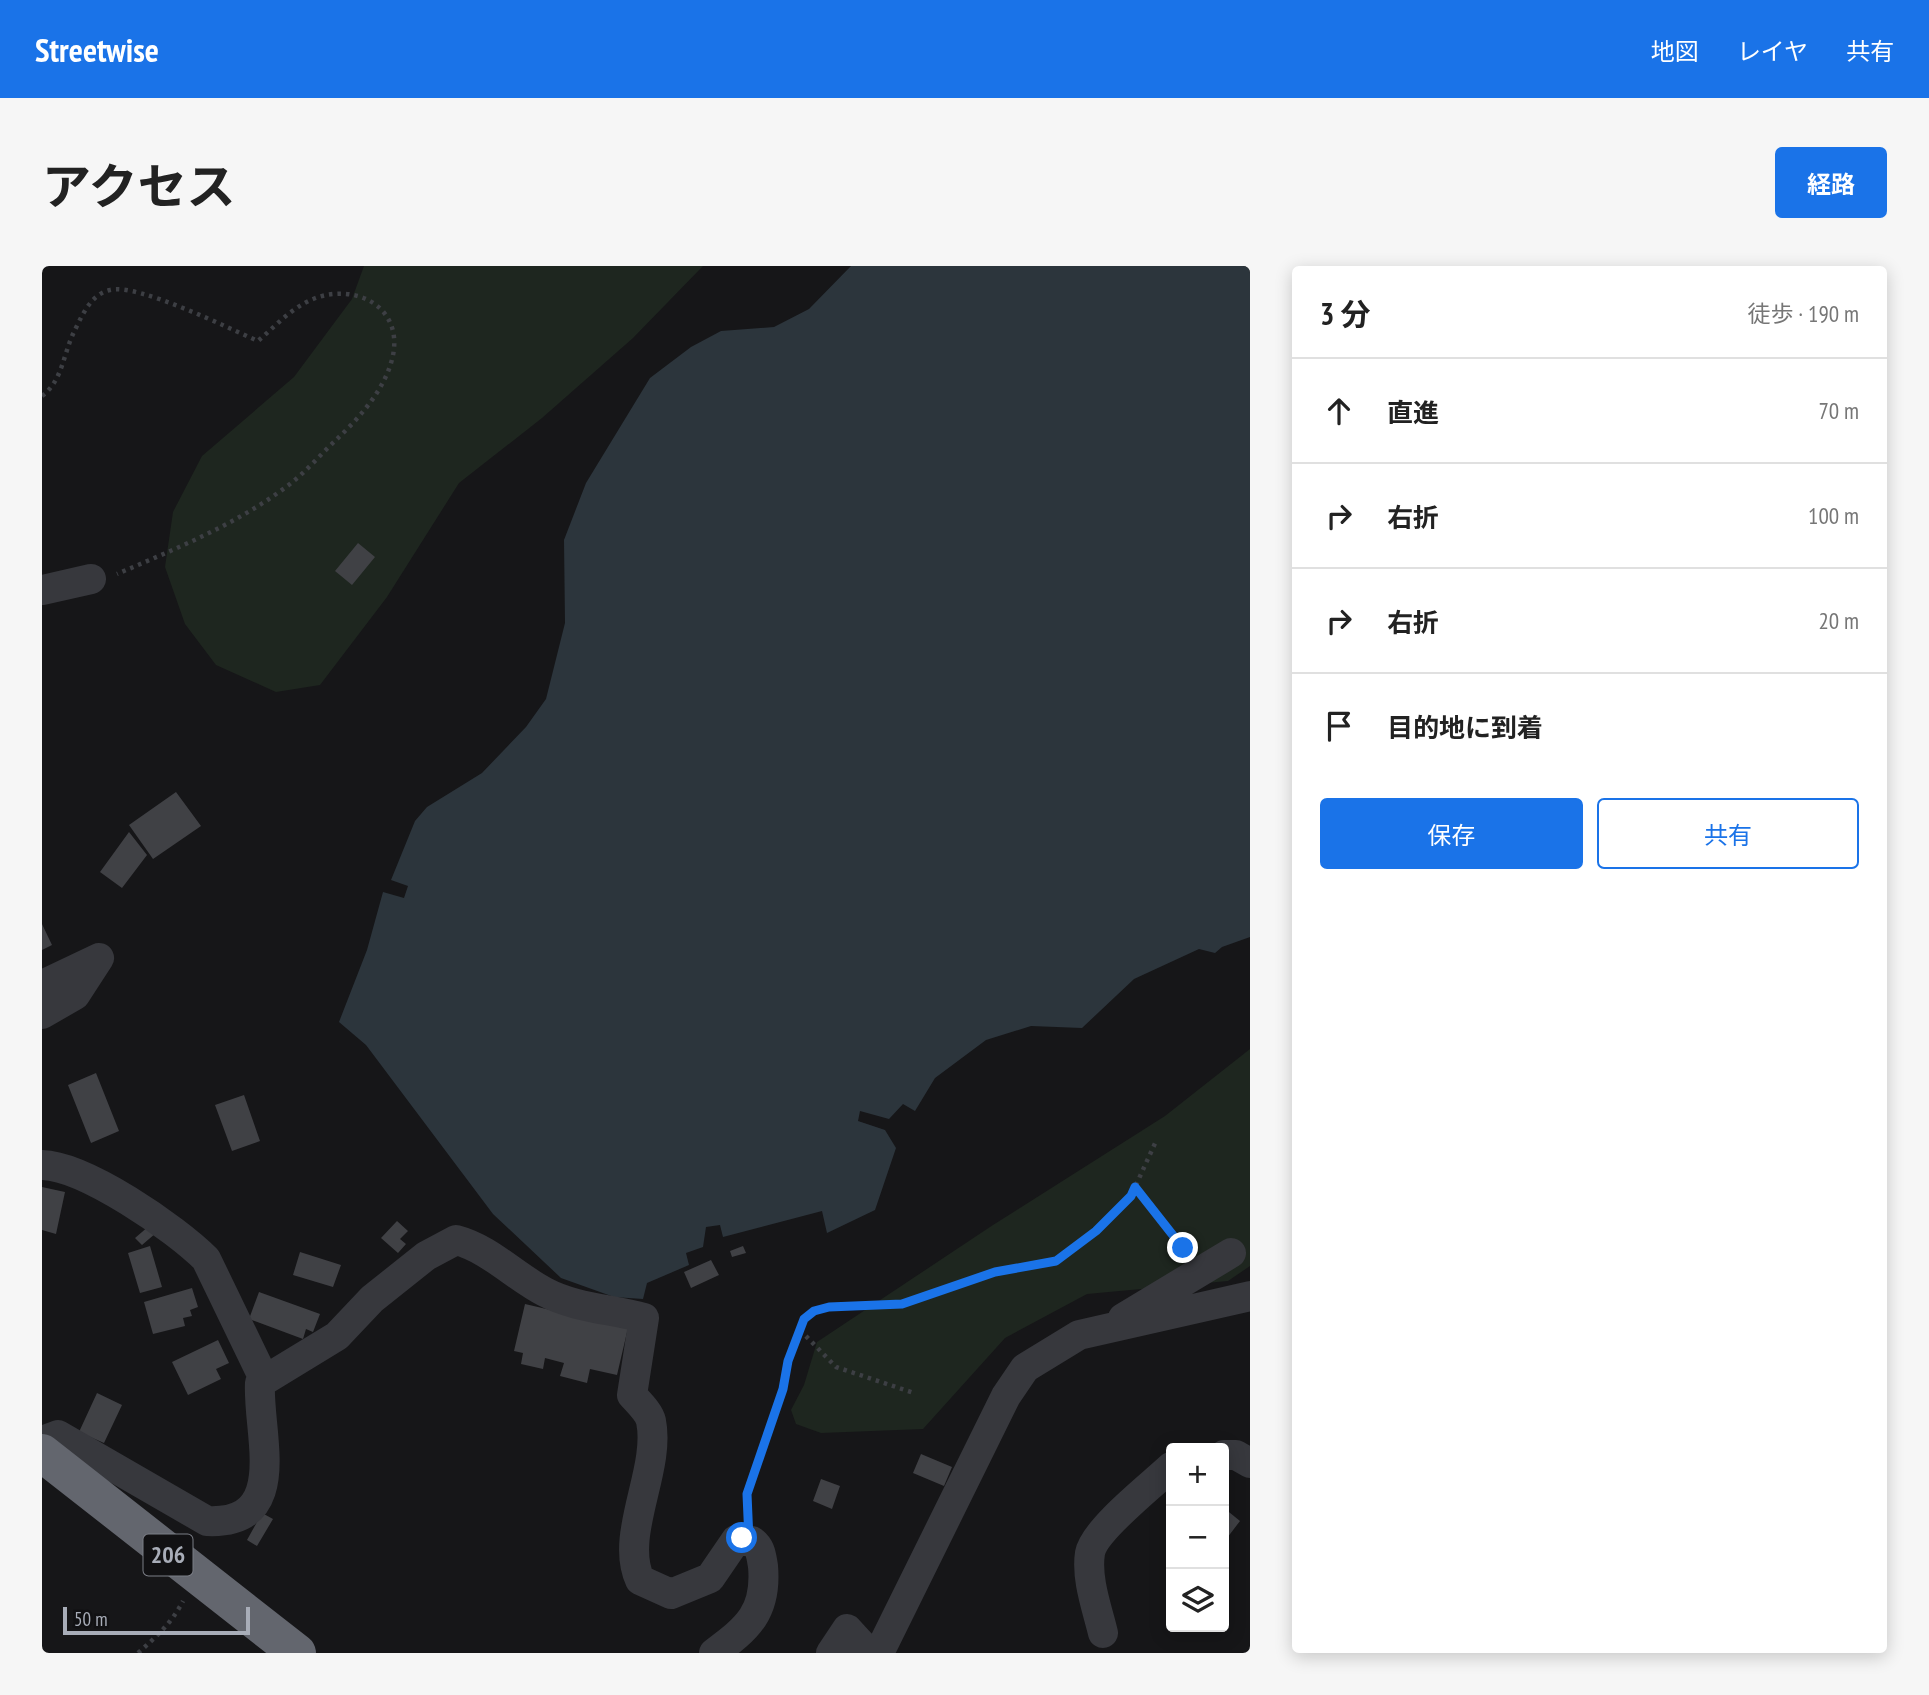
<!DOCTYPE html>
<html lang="ja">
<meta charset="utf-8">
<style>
body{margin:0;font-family:"PT Sans Narrow","Noto Sans JP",sans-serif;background:#f6f6f6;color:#222}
.controls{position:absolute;right:21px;bottom:21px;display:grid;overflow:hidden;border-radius:7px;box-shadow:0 4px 18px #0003}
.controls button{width:63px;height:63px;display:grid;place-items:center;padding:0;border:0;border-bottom:2px solid #e0e0e0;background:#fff;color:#222;font:35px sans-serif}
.scale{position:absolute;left:21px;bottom:18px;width:187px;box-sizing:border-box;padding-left:7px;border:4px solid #a8adb8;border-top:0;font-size:19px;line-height:24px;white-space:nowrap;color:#a8adb8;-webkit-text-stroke:5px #111113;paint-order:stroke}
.stop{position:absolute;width:21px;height:21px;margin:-16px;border:5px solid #1a73e8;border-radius:50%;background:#fff}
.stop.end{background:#1a73e8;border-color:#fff;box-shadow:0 2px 7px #0008}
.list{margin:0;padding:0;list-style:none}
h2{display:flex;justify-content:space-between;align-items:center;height:91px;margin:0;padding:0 28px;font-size:30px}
h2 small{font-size:23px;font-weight:400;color:#767676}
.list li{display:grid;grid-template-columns:46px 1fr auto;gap:21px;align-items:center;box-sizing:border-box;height:105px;padding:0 28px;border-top:2px solid #e0e0e0}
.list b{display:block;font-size:26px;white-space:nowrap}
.list em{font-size:23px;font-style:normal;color:#767676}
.actions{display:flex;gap:14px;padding:21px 28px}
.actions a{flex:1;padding:16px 0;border:2px solid #1a73e8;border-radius:7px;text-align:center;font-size:24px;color:#1a73e8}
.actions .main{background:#1a73e8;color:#fff}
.icon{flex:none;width:38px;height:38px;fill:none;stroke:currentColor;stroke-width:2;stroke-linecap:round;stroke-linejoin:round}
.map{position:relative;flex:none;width:1208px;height:1387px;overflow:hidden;border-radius:7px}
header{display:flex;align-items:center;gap:42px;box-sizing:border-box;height:98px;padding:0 35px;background:#1a73e8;color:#fff}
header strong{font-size:33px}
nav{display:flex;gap:38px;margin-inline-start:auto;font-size:24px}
.intro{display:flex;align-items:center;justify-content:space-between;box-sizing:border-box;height:168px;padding:0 42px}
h1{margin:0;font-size:49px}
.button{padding:18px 32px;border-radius:7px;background:#1a73e8;color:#fff;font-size:24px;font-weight:700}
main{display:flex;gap:42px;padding:0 42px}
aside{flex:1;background:#fff;border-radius:7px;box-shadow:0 4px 18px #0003}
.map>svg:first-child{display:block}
.green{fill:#1e261f}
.water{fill:#2c353c}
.building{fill:#404145}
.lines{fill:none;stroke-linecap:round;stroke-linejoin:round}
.path{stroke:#3d3f44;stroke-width:4.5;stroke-dasharray:3.5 5;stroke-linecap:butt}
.minor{stroke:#37383d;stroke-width:30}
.highway{stroke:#63666e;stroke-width:38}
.route{stroke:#1a73e8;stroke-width:9}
.labels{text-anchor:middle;stroke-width:5;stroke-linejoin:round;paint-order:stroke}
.shield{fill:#111113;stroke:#7b7e86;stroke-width:2}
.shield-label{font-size:24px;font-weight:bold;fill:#a8adb8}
</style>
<header>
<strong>Streetwise</strong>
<nav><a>地図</a><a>レイヤ</a><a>共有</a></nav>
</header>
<div class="intro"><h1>アクセス</h1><a class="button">経路</a></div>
<main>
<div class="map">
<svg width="1208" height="1387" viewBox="0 0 1208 1387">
<rect width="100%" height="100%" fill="#161618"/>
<path class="green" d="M322,0H661L591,72L500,152L417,217L345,331L278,419L234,426L174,399L143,358L123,301L131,246L160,190L252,111L310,33Z
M1208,783V1000L1186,1015L1045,1028L963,1072L881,1163L779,1167L754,1158L749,1144L762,1119L775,1076L951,959L1123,850Z"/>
<path class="water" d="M809,0H1208V671L1180,681L1173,687L1157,683L1092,713L1040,762L989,760L944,774L893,812L873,845L861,838L847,853L818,845L816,855L843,864L854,882L833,944L785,967L780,945L681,971L678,959L664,961L661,981L644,987L647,999L605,1017L601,1033L572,1031L519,1012L451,948L324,779L297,756L325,684L341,626L362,632L366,620L349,614L373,555L385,541L440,507L484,461L504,433L523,357L522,274L544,217L608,112L649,81L679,65L732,61L767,43Z"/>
<path class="building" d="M316,277L333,291L310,319L293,305Z
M134,526L159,560L111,593L87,559Z
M87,566L105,589L80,622L58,606Z
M0,658L10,679L0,684Z
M54,807L77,865L49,877L26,819Z
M202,829L218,875L190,885L173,839Z
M0,921L23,926L14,968L0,964Z
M355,955L366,965L358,973L364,978L356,987L339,972Z
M107,960L114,967L100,979L93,972Z
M108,980L120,1021L98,1027L86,987Z
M701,980L704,987L690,991L688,985Z
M258,986L299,999L291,1021L251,1009Z
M669,994L677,1009L649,1022L642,1006Z
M150,1022L156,1041L148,1044L150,1050L141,1052L143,1060L111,1068L102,1036Z
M217,1026L278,1048L271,1066L264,1063L261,1073L207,1053Z
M483,1038L586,1062L575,1109L548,1103L545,1117L518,1110L522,1097L503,1092L501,1103L479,1098L481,1087L472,1085Z
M176,1074L187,1097L174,1103L179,1113L146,1129L130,1096Z
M55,1127L80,1139L62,1177L37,1166Z
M879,1188L910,1201L902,1220L871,1207Z
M779,1213L798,1220L790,1243L771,1235Z
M1182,1242L1198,1255L1182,1276Z
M220,1247L231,1253L215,1280L205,1274Z"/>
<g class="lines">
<path class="path" d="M0,130C20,115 21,90 31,68C39,52 48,28 68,24C96,17 188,63 216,75C230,63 245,47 261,38C307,11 367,39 349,97C340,127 316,153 294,174C278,189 262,208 244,221C193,259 133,283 75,308
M1093,921L1144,984
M758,1064L794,1101L872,1127
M706,1249L705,1228L741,1123L746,1095L762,1053L772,1046L787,1041L860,1038L953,1006L1014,995L1054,965L1089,930L1115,873
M96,1387C114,1371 129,1358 141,1335"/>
<path class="minor" d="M0,324L49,313
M0,719L57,692L33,729L0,748
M0,899C43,900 133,962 164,993L222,1113
M1081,1052L1189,987
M0,1175L16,1169L165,1255C250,1259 215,1167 218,1117L295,1070L330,1033L384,990L414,974C448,983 472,1010 503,1026C533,1042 569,1043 602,1052L590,1129C596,1136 607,1146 609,1155C619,1204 577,1269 598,1314L629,1328L668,1312L694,1274L710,1275C719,1282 719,1289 721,1300C725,1346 706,1362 672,1387
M1182,1189H1194L1208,1197
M1061,1367C1055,1342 1044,1313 1048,1287C1052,1264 1111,1218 1129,1201
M789,1387L805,1363L827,1387
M837,1387L964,1130L983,1102L1037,1069L1208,1030"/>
<path class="highway" d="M0,1187L255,1387"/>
</g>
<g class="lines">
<path class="route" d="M700,1272L707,1274L705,1228L741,1123L746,1095L762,1053L772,1045L787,1041L860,1038L953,1006L1014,995L1054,965L1089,930L1093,921L1141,982"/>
</g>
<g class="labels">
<rect class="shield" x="101.5" y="1268.5" width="49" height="41" rx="5"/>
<g class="shield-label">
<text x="126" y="1297">206</text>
</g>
</g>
</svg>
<div class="controls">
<button>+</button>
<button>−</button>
<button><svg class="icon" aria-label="layers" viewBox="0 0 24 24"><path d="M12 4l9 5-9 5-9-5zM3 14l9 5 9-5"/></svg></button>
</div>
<div class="scale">50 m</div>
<div class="stop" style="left:700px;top:1272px"></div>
<div class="stop end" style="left:1141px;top:982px"></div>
</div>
<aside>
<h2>3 分<small>徒歩 · 190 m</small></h2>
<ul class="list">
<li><svg class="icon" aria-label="ahead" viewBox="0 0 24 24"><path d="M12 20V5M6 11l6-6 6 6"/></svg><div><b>直進</b></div><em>70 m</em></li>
<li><svg class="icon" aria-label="right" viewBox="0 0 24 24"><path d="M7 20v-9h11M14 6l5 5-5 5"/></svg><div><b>右折</b></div><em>100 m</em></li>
<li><svg class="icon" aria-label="right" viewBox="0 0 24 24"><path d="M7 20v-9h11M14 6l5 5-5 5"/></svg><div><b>右折</b></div><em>20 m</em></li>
<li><svg class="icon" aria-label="arrive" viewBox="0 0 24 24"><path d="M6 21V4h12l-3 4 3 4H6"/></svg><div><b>目的地に到着</b></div></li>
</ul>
<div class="actions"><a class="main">保存</a><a>共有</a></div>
</aside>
</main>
